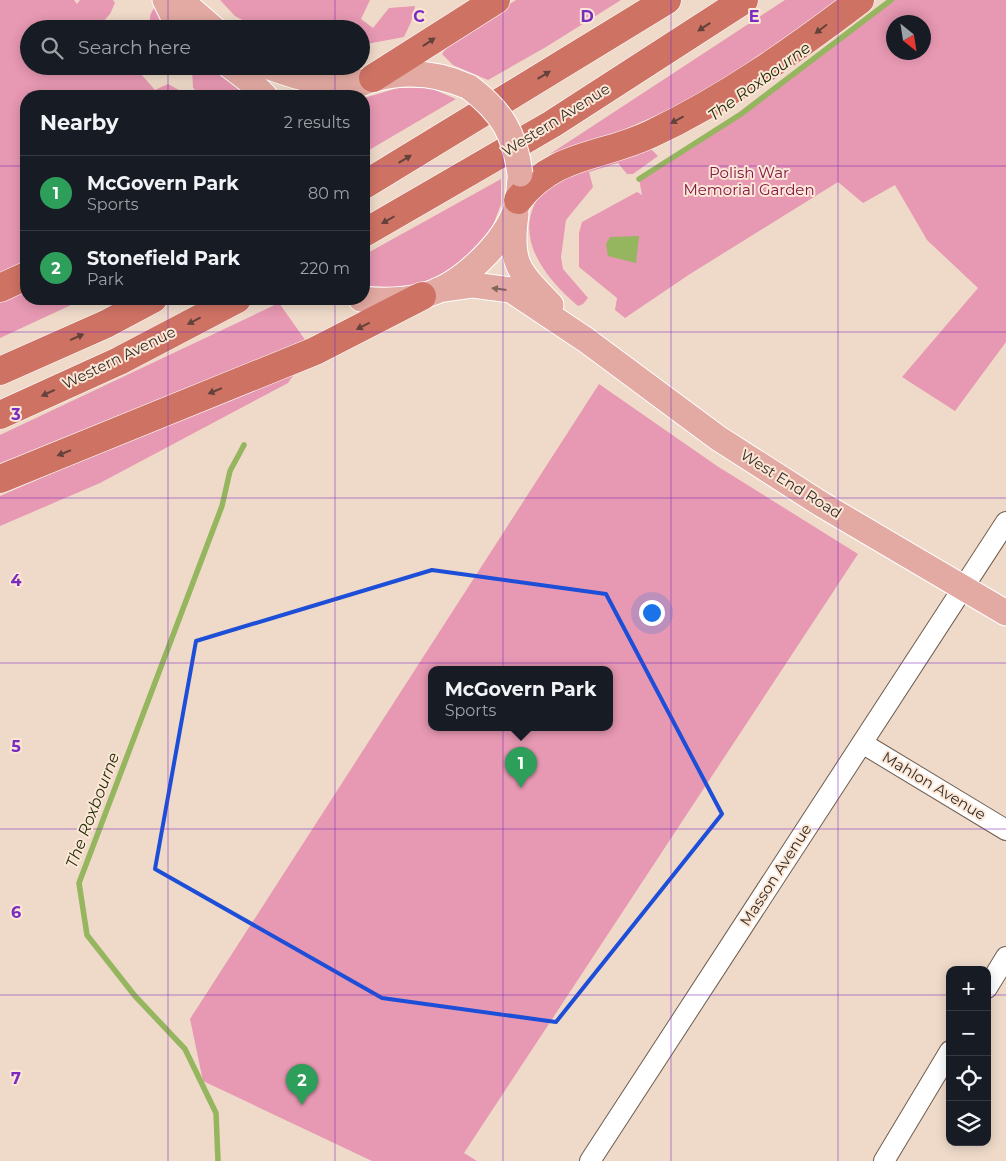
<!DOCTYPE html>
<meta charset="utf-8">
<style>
body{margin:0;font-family:Montserrat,sans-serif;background:#242831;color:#f1f3f6}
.controls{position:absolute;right:15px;bottom:15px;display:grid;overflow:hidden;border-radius:10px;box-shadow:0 2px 12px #0003}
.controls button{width:45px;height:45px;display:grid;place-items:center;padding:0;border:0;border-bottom:1px solid #363941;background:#171b24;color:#f1f3f6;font:25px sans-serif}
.compass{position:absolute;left:886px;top:15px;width:45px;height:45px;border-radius:50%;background:#171b24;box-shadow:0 2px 12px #0003;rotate:150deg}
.you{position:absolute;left:651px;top:612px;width:18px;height:18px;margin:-12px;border:4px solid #fff;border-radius:50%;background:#1a73e8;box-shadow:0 0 0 8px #1a73e833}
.badge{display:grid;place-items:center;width:32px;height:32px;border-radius:50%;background:#2563eb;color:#fff;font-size:16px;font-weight:700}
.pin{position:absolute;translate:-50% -41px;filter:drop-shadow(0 1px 2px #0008)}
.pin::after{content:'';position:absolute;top:26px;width:18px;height:15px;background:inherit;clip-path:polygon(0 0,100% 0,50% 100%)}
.popup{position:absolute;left:428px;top:666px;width:185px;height:65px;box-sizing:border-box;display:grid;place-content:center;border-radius:10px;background:#171b24;filter:drop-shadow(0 1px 4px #0005);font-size:16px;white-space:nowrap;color:#9ea1a6}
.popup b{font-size:19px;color:#f1f3f6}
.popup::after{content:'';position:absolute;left:50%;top:100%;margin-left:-10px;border:10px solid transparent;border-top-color:#171b24}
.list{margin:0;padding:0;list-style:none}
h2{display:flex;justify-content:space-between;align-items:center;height:65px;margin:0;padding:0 20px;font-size:21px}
h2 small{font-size:16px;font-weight:400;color:#9ea1a6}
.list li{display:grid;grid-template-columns:32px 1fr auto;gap:15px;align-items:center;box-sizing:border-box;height:75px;padding:0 20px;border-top:1px solid #363941}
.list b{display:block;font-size:19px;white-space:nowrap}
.list p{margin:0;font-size:16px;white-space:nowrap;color:#9ea1a6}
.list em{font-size:16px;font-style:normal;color:#9ea1a6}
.icon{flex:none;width:28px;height:28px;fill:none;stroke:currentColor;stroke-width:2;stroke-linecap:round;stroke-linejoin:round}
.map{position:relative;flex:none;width:1006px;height:1161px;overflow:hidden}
.search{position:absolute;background:#171b24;box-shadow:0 2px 12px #0003;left:20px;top:20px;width:350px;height:55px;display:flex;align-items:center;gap:12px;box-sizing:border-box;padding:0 18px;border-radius:28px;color:#9ea1a6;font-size:19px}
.panel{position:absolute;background:#171b24;box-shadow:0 2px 12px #0003;left:20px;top:90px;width:350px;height:215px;border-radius:20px}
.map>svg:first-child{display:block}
.green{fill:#e798b2;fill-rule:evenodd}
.water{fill:#95b55f}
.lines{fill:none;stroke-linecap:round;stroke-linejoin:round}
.stream{stroke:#95b55f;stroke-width:5.5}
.minor-casing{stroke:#6f5d4f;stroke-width:22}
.major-casing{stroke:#fff;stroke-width:27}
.highway-casing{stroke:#fff;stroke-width:29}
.minor{stroke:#fff;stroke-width:20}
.major{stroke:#e2aaa2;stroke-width:25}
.highway{stroke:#ce7264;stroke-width:28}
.major-bridge-casing{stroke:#fff;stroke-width:27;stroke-linecap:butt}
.major-bridge{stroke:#e2aaa2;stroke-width:25}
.oneway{fill:#624239}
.oneway2{fill:#82655e}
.marked{fill:none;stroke:#1d4ed8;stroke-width:4;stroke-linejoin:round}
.grid{fill:none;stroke:#7b2cbf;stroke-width:1;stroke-opacity:0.55}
.labels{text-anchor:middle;stroke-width:4;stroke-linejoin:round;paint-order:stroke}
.street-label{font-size:15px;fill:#342d26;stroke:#fce7d6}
.park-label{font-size:15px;fill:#84164a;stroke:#fce7d6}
.water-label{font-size:16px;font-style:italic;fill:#212e09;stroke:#fce7d6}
.grid-label{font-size:16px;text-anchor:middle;font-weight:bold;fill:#7b2cbf;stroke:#fce7d6;stroke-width:4;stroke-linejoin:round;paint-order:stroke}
</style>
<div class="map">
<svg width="1006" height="1161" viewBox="0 0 1006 1161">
<rect width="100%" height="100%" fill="#efdac9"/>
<path class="green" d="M0,0H74L77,4L80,0H113L115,3L110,14L101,24L104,29H29V66H139L141,74L155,90L168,84L190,96H26V266L0,278Z
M220,0H370L361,19L373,28L389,8L415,6L411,22L404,37L361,45V29H259L235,16Z
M516,0H621L546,47L488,80L453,65L442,54L451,42Z
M785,0H844L755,63L673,108L605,138L550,154Z
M891,0H1006V342L955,411L902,377L978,288L927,240L895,185L863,203L838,182L690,274L625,318L615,310L617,298L579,267V233L582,222L637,192L642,195L639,179L741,114ZM894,22H924V52H894Z
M155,7L176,29H153C148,21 149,14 155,7Z
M204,68C225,70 239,83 254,96H202L193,88L192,69Z
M398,88H430L456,99L364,153V98Z
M649,147L658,156L633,174H627L618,163L589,172L593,187L566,220L561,257L563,269L588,298L583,304L578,306C539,273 505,225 552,182Z
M501,179V204L492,228L463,263L416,290L364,287V255Z
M26,290V299H84L0,338V301Z
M279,303L308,344L0,471V435Z
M300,366L288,383L100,483L0,526V496Z
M599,384L717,466L858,554L464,1153L477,1161H372L203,1081L190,1019ZM610,669V727H432V669Z"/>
<path class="water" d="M639,236L636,263L608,256L606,244L610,237Z"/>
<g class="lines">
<path class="stream" d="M639,179L741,114L891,0
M218,1161L216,1113L185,1049L135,996L87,935L79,883L222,506L230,471L244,445"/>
<defs>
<path id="minor" d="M862,743L1006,830
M987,988L1006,957
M590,1161L1006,522
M884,1161L950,1051"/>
<path id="major" d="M165,0L177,24L183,29
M171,0L192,10L214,29
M230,66L251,82L265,96
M267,66C298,78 323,85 357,81
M335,96C378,71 423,66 469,87
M516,214C509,263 518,271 551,305
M438,290L473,285L511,290L586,340L718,438L821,504L1006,613
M361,299C381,301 402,301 422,296C460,287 505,243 517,206C519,197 519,187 520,179"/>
<path id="highway" d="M373,78L496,0
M364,185L667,0
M518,200C556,152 601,158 651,134C727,98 794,50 860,0
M364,233L552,124L744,0
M0,288L26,276
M0,371L106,324L153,299
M0,415L119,361L237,299
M0,479L315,351L422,296"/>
</defs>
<use href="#minor" class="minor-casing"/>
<use href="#major" class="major-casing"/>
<use href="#highway" class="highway-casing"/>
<use href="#minor" class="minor"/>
<use href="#major" class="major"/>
<use href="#highway" class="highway"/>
<defs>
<path id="major-bridge" d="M469,87C501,111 515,133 520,174"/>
</defs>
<use href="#major-bridge" class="major-bridge-casing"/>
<use href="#major-bridge" class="major-bridge"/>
</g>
<defs><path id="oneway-solid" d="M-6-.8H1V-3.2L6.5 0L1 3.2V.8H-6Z" transform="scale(1.25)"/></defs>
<g class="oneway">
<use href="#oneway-solid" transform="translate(704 27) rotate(147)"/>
<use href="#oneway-solid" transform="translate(821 29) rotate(143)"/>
<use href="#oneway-solid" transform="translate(429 42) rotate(-34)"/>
<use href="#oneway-solid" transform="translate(544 75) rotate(-31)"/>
<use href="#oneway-solid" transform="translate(677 120) rotate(152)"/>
<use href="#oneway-solid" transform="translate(405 159) rotate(-31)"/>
<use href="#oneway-solid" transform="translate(388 220) rotate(150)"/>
<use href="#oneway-solid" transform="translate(194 321) rotate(152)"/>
<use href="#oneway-solid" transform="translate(363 326) rotate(153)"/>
<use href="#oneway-solid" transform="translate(77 337) rotate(-24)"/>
<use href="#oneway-solid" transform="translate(215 391) rotate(158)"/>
<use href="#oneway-solid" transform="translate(48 393) rotate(155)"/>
<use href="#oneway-solid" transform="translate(64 453) rotate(158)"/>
</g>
<use class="oneway2" href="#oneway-solid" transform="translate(499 289) rotate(-173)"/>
<path class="marked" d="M432,570L606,594L722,814L556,1022L382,998L155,869L196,641Z"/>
<path class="grid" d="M168,0V29M335,0V29M503,0V1161M671,0V1161M838,0V1161M168,66V96M335,66V96M0,166H26M364,166H1006M168,299V1161M335,299V1161M0,332H1006M0,498H1006M0,663H1006M0,829H1006M0,995H950M987,995H1006"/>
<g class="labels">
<g class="street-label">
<text transform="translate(556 120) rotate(-32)" y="5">Western Avenue</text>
<text transform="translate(119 358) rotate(-26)" y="5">Western Avenue</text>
<text transform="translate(791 484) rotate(32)" y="5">West End Road</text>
<text transform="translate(934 786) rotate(31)" y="5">Mahlon Avenue</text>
<text transform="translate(776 875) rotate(-57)" y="5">Masson Avenue</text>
</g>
<g class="park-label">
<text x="749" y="178">Polish War<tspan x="749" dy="17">Memorial Garden</tspan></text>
</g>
<g class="water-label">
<text transform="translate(759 81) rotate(-36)" y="6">The Roxbourne</text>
<text transform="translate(92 810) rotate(-69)" y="6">The Roxbourne</text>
</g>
</g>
<g class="grid-label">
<text x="419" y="22">C</text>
<text x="587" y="22">D</text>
<text x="754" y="22">E</text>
<text x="16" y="420">3</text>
<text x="16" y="586">4</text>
<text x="16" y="752">5</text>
<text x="16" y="918">6</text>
<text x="16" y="1084">7</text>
</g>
</svg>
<div class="controls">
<button>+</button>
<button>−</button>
<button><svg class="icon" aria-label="locate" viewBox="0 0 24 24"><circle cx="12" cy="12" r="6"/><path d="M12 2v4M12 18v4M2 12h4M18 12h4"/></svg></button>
<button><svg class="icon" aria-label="layers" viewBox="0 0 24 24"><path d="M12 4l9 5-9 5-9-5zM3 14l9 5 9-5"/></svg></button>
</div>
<svg class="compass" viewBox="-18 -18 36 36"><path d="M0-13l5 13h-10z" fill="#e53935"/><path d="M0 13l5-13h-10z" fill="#9ea1a6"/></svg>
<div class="you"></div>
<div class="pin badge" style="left:521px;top:788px;background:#2e9e5b">1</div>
<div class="popup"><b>McGovern Park</b>Sports</div>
<div class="pin badge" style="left:302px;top:1105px;background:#2e9e5b">2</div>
<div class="search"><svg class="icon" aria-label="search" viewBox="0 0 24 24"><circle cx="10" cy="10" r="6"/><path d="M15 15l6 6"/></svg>Search here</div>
<section class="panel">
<h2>Nearby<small>2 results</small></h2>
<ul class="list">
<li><span class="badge" style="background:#2e9e5b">1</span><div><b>McGovern Park</b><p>Sports</p></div><em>80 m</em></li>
<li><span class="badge" style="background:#2e9e5b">2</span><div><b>Stonefield Park</b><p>Park</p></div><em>220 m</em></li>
</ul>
</section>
</div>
